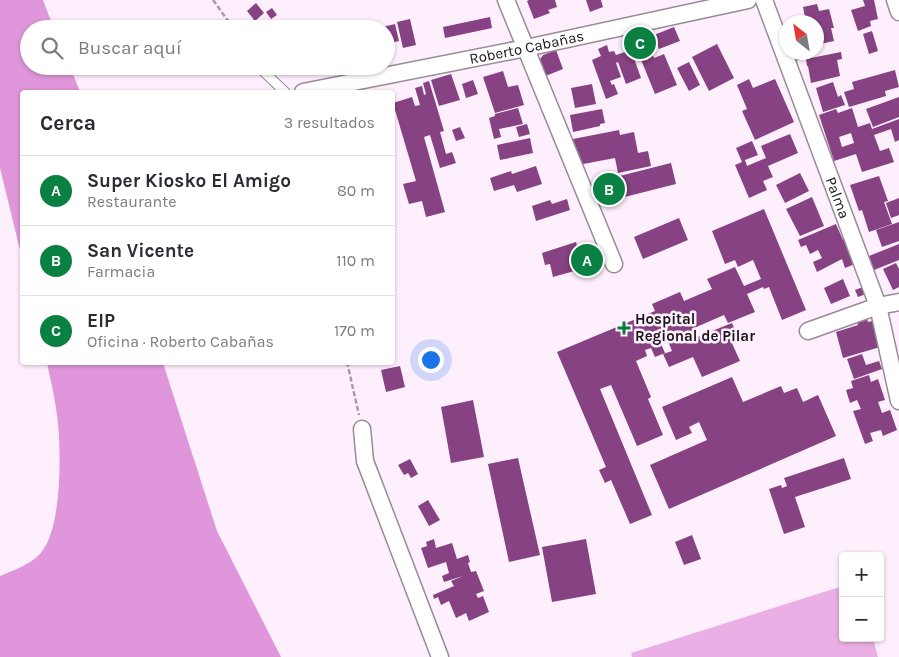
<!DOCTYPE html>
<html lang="es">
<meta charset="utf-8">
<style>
body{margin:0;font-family:Karla,sans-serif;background:#f2f2f3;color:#2b2b33}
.controls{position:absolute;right:15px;bottom:15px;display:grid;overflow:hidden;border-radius:5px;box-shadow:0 1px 4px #0004}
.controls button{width:45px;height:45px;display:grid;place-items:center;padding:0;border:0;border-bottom:1px solid #e1e1e2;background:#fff;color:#2b2b33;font:25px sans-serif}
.compass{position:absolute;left:779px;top:15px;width:45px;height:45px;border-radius:50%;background:#fff;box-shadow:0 1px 4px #0004;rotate:329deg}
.you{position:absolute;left:430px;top:359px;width:18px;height:18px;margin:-12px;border:4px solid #fff;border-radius:50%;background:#1a73e8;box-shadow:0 0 0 8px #1a73e833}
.badge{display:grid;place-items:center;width:32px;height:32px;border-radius:50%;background:#0b8043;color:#fff;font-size:16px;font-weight:700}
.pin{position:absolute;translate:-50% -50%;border:2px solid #fff;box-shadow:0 1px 5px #0006}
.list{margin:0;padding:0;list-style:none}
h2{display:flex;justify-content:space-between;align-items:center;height:65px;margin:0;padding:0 20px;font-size:21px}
h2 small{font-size:16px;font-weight:400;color:#7c7c81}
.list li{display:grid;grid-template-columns:32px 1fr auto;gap:15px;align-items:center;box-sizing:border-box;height:70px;padding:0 20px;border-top:1px solid #e1e1e2}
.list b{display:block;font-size:19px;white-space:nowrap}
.list p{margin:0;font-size:16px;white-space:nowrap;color:#7c7c81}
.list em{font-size:16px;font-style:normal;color:#7c7c81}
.icon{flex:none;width:28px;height:28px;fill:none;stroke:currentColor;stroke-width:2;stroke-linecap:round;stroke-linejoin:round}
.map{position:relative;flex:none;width:899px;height:657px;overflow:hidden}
.search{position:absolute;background:#fff;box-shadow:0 1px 4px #0004;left:20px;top:20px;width:375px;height:55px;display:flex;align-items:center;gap:12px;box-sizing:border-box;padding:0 18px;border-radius:28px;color:#7c7c81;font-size:19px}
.panel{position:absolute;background:#fff;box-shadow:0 1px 4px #0004;left:20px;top:90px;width:375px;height:275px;border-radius:5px}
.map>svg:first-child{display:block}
.green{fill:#eaafe4}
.water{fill:#e096da}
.building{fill:#864282;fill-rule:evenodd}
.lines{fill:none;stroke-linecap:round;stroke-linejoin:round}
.lane-casing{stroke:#998b97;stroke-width:11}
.street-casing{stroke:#998b97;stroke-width:19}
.path{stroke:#a79ba5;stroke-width:2.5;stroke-dasharray:5 2.5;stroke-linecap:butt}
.lane{stroke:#fff;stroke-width:9}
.street{stroke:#fff;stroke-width:16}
.poi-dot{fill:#007d36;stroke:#feeffc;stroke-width:2}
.labels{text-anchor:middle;stroke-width:5;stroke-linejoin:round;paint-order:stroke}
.street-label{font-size:15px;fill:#1a151a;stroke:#feeffc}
.poi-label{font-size:15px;font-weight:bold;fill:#1a151a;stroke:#feeffc;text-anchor:start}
</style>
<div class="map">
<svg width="899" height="657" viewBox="0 0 899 657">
<rect width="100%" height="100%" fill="#feeffc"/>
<path class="green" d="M843,586V638H873L878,657H632L631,653Z"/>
<path class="water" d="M0,0H43L54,29H29V66H70L80,92H22V258L0,168Z
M47,363H163L217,531L281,657H0V576C12,571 31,564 40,554C62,530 61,455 58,423C56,403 51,382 47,363Z"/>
<path class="building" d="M529,0H555L557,7L548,10L550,13L534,19L527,1Z
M586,0H601L603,7L590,12Z
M863,0H874L878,19L870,21L871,26L858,31L851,10L865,6Z
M256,3L264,13L255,21L247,11Z
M817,4L819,11L829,9L834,28H831L834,41L816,45V22H806L803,7Z
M272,8L277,15L271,19L266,12Z
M490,17L492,28L445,38L443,27Z
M410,19L416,45L403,48L397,22Z
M395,24L399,41L386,44V29L378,28Z
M674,27L680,41L659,49L654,35Z
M872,31L878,51L869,54L863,34Z
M645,35L654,58L664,54L677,85L655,94L633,40Z
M717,44L734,78L709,91L692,57Z
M607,45L609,52L614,51L616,55L631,50L641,78L626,84L618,62L616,63L621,77L610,81L612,85L614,84L618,94L606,99L592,60L601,56L598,49Z
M556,50L563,69L543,77L538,62L543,55Z
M792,52H815L796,61Z
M841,52L842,59L837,60L840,76L811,83L808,66H807L806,59Z
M689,62L700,85L689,91L677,68Z
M277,66H299L283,75Z
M895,70L899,87L885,91L886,96L849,107L844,92L854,89L852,82Z
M503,71L508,87L518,85L524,105L495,113L483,77Z
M451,74L460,100L439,106L431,80Z
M749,79L753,88L775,79L794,122L755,140L742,111L747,109L737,85Z
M473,80L478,94L466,98L462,84Z
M429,81L444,131L440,132L446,154L452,152L456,163L440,168L430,135L424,137L445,212L426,217L422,201L409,204L403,184L416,181L393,103L412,97L415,106L420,105L415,88L422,86L424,95L426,94L423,83Z
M833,82L838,97L841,95L845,105L823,112L816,88Z
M592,84L596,104L575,108L571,88Z
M899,97V117L873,127L866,109Z
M518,108L523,124L499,129L501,137L494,139L489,118L495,116V114Z
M852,108L858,127L870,123L872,129L899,119V140L895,142L891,129L874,135L880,151L889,148L894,162L862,172L856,154L834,161L819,115L836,109L838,113ZM851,133L854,143L842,147L839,137Z
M602,109L605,123L600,124V126L573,132L570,115Z
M527,124L530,134L519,137L516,127Z
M460,127L465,138L456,141L452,130Z
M619,130L620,135L634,132L638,153L648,151L651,166L618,173L615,158L578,165L573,139Z
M790,134L798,153L768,166L773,177L763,181L767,190L749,198L735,165L742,162L736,148L752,141L758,155L745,160L747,166L766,158L761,146Z
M530,138L533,153L500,160L497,145Z
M671,163L676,184L597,204L592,183Z
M536,166L542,184L517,192L514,185L494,191L490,178L511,171L512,174Z
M800,173L809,191L785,203L776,185Z
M879,176L888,201L884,202L892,224L869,232L862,210L859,211L850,185Z
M812,197L824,226L800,236L786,209Z
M899,198V215L891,218L886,203Z
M567,199L570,210L536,221L532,206L550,200L552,204Z
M764,209L806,310L782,320L769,287L764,289L763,287L747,294L755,312L728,323L724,315L694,328L697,337L732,323L738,338L731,341L740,361L702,377L693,357L669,367L663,354L672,351L668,341L661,344L665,353L655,357L651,348L645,350L647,356L636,361L651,397L648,399L663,435L637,446L611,385L600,389L652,515L630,524L611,480L605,483L599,470L606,467L557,352L655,311L652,304L680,292L684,301L712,289L707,279L735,267L744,286L761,279L753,260L738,267L735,260L725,264L712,231Z
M679,218L688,240L643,259L634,237Z
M899,222V241L882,247L876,230Z
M836,224L843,240L845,239L855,264L845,268L842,259L817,272L813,262L822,258L818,250L810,254L806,245L801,247L798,240Z
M576,242L580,255L588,252L594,271L586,274L585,268L553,277L550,264L545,265L542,253Z
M899,244V260L874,270L869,256Z
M896,263L899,269V287L893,290L883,269Z
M843,279L850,296L831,304L824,288Z
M863,287L866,294L858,297L855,290Z
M866,315L868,322L872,321L880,347L843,358L836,332L858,325L856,318Z
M862,354L866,365L879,361L882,369L854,379L847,359Z
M400,366L405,387L386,392L381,370Z
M869,375L871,382L878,379L885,400L878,402L882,413L890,410L897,430L883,436L881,430L870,433L873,441L865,444L853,411L861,409L857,400L850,403L846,390L853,388L851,381Z
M732,377L743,402L781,386L784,393L797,388L803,402L818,395L836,436L669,509L650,465L707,440L699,422L689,427L692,433L676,440L662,407Z
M473,400L484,457L451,463L441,407Z
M518,458L540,555L509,562L488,464Z
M844,458L851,479L795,497L805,527L784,534L769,489L781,485L782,488L787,486L784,478Z
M410,459L418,474L411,478L408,473L404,475L398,465Z
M428,500L440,520L429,526L418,506Z
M692,535L701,559L684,565L675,542Z
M434,539L436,548L452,543L457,559L468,555L470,562L468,563L471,572L476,571L484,591L476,594L478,598L483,596L489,612L469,621L466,613L456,618L449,601L441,605L438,597L434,599L433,595L454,586L451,581L463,576L444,582L442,576L449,573L446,562L428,568L421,548L427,546L426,542Z
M586,539L596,594L552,602L542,547Z"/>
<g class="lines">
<defs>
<path id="lane" d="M244,66L261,69L285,92"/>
<g id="street">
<path d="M506,0L614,264"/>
<path id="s1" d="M764,0L878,306L899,401"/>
<path d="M895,0L899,12"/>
<path id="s2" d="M303,92L526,48L748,0"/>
<path d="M808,331L878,306L899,302"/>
<path d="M362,429L365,461L440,657"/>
</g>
</defs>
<use href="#lane" class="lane-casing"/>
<use href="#street" class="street-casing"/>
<path class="path" d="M213,0L234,29
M347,362L359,415"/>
<use href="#lane" class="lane"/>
<use href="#street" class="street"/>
</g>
<path class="poi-dot" d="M621.5 320.5h5v5h5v5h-5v5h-5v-5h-5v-5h5z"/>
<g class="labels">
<g class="street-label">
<text dy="5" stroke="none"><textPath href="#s2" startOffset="228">Roberto Cabañas</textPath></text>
<text dy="5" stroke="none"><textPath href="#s1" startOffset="211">Palma</textPath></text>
</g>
<g class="poi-label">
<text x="635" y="324">Hospital<tspan x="635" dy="17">Regional de Pilar</tspan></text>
</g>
</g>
</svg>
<div class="controls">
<button>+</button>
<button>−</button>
</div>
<svg class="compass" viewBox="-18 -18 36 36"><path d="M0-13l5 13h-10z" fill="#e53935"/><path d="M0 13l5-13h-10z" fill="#7c7c81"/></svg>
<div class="you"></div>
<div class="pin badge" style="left:587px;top:260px">A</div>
<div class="pin badge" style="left:609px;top:189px">B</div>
<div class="pin badge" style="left:640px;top:43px">C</div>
<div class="search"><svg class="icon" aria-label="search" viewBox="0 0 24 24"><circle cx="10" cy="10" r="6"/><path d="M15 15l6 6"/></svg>Buscar aquí</div>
<section class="panel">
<h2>Cerca<small>3 resultados</small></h2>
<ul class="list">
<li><span class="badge">A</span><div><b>Super Kiosko El Amigo</b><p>Restaurante</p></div><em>80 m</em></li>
<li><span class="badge">B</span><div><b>San Vicente</b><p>Farmacia</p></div><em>110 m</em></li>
<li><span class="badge">C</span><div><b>EIP</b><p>Oficina · Roberto Cabañas</p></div><em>170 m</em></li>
</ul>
</section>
</div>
